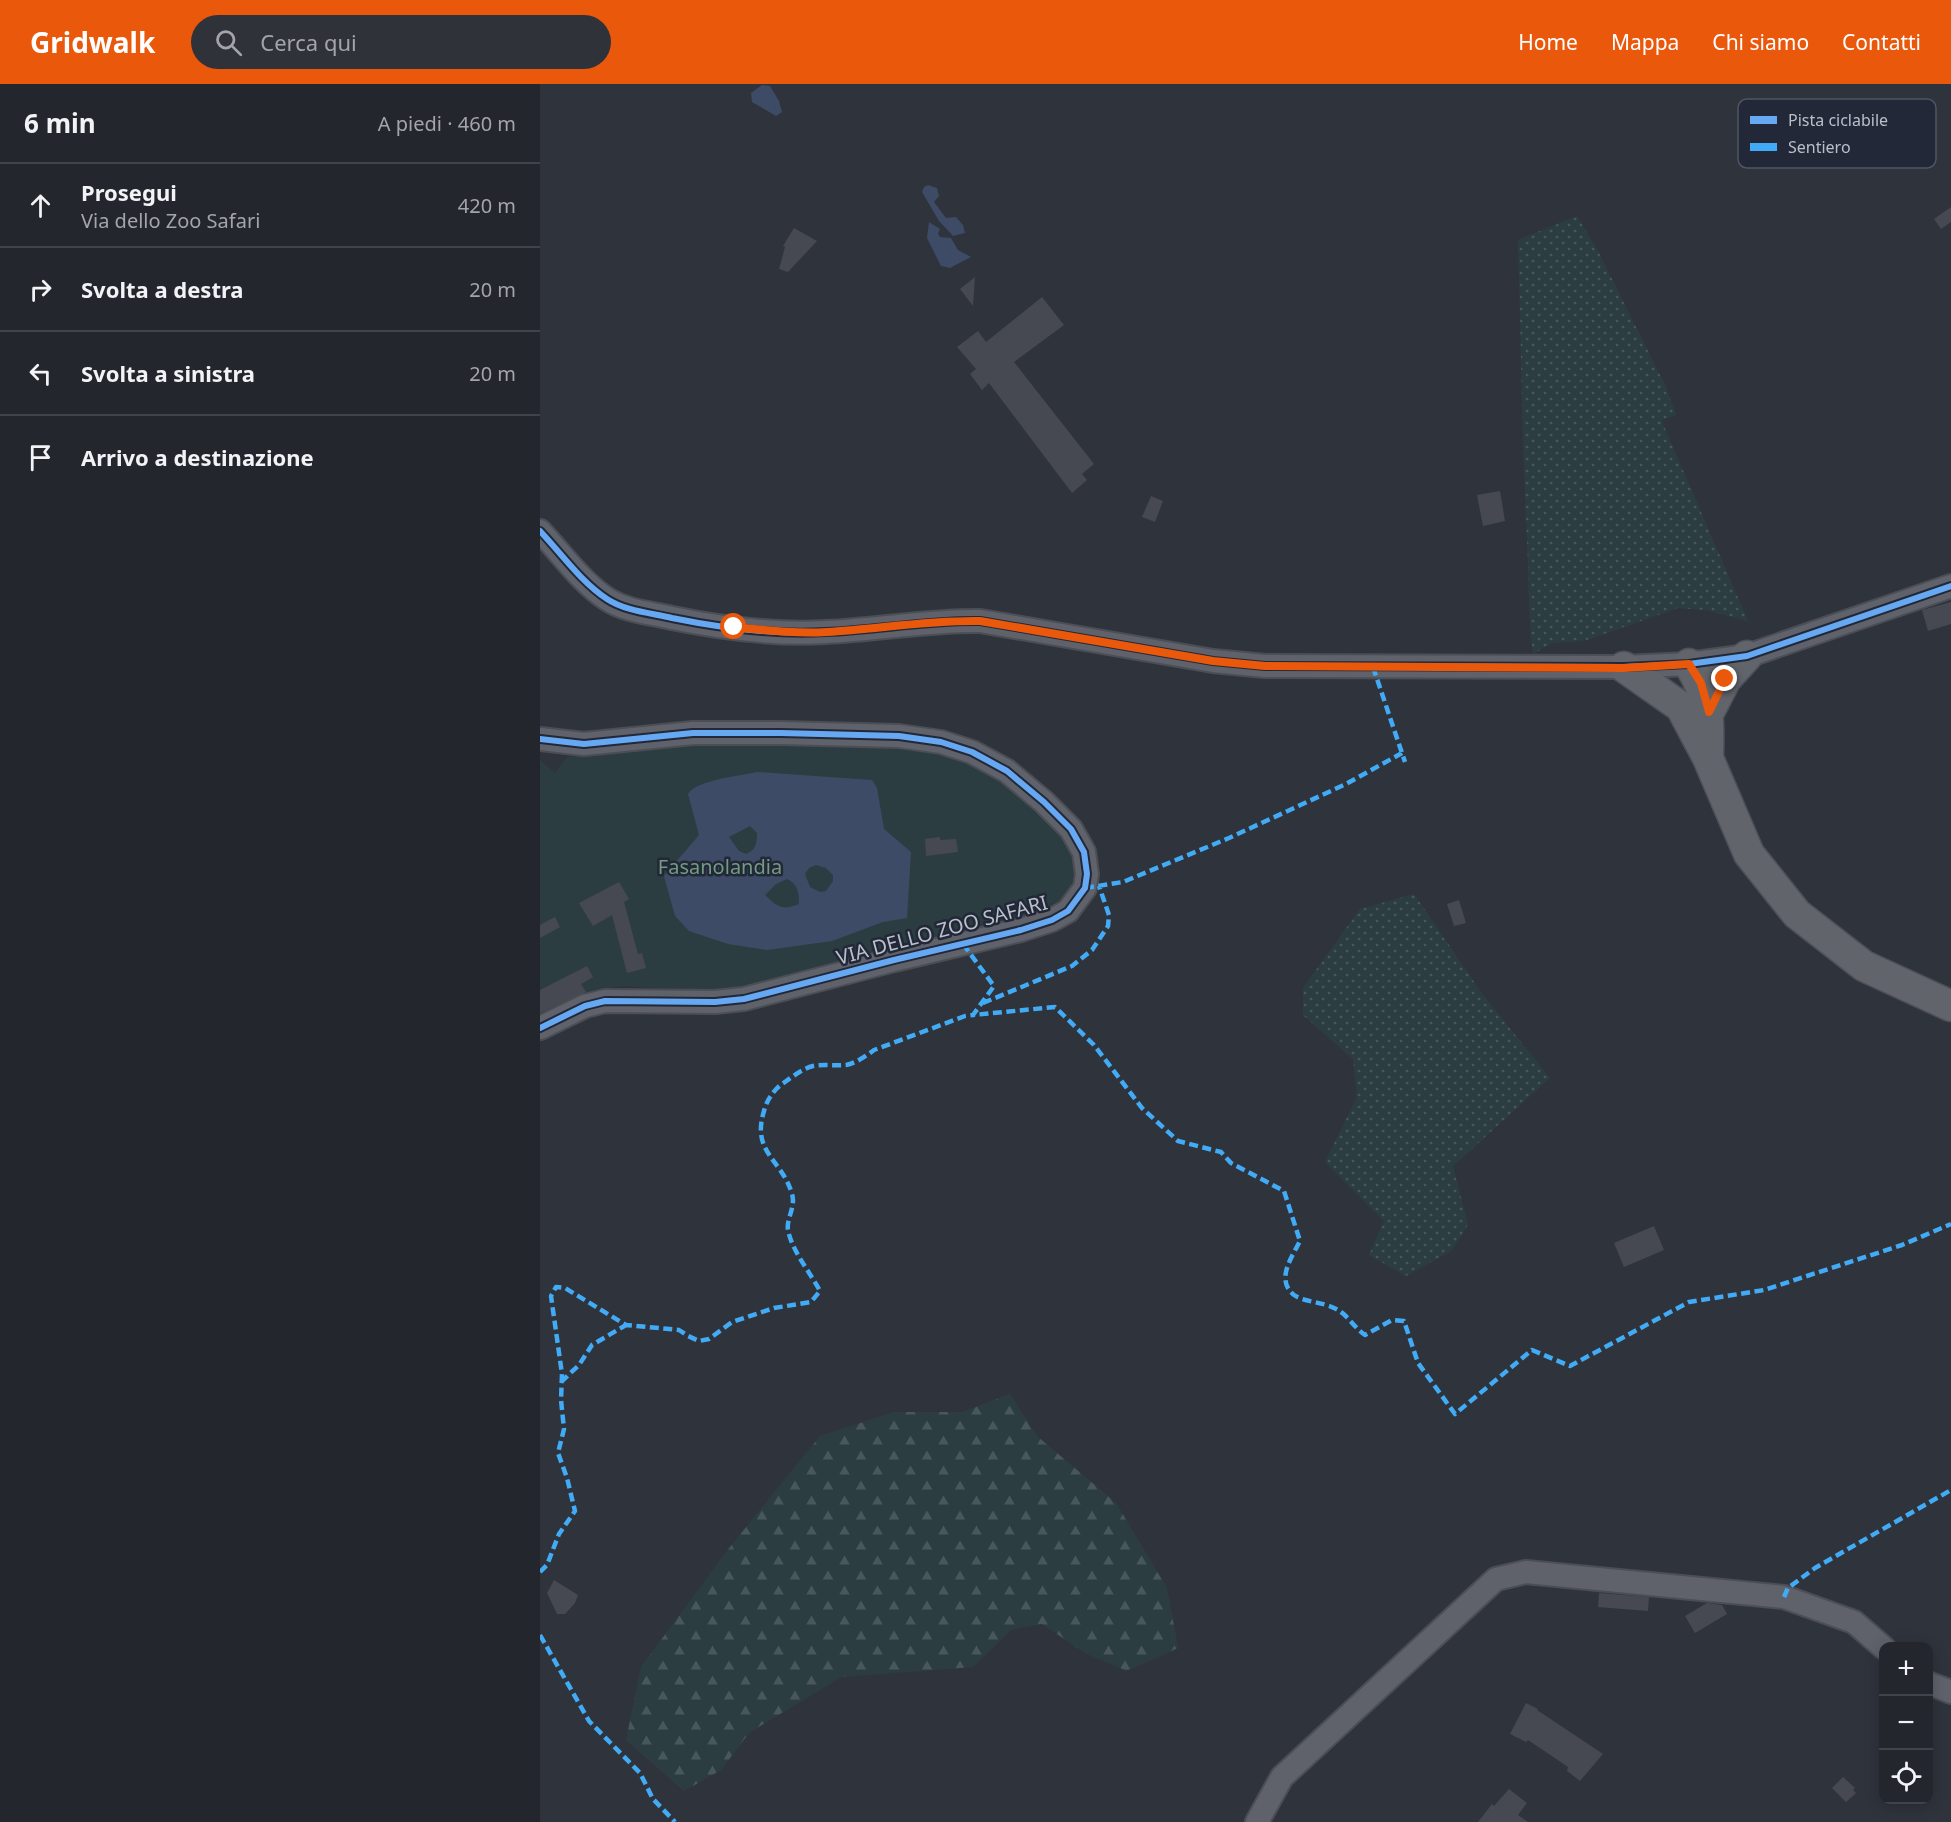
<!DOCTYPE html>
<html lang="it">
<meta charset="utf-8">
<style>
body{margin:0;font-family:"Noto Sans",sans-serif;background:#2f3239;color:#f1f3f6}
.controls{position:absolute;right:18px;bottom:18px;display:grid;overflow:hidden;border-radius:12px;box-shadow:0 3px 15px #0003}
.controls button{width:54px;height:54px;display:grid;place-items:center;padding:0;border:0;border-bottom:2px solid #404349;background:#23262d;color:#f1f3f6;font:30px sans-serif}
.stop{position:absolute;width:18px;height:18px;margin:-14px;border:4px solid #ea580c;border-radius:50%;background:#fff}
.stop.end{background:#ea580c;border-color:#fff;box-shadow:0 2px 6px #0008}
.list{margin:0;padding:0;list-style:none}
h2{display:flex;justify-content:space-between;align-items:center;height:78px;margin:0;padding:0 24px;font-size:26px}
h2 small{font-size:20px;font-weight:400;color:#a3a5aa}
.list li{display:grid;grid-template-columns:39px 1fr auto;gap:18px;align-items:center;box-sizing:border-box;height:84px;padding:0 24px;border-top:2px solid #404349}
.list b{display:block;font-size:22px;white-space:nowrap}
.list p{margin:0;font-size:20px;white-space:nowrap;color:#a3a5aa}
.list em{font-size:20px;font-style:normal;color:#a3a5aa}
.icon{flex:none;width:33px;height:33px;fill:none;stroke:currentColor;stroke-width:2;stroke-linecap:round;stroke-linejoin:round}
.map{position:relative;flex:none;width:1411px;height:1738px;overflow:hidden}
header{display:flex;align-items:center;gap:36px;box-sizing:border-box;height:84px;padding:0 30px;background:#ea580c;color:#fff}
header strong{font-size:28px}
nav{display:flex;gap:33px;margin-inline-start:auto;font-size:21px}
.search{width:420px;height:54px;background:#2f3239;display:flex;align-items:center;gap:15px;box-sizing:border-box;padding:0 21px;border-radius:33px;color:#a3a5aa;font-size:22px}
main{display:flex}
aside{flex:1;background:#23262d}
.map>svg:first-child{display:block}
.grass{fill:url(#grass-dots)}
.forest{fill:url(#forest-firs)}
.park{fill:#2c3d42}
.water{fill:#3e4b66;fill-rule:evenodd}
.building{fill:#464951}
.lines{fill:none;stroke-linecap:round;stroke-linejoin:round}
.minor-casing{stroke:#4b4e55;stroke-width:26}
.major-casing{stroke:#4d5059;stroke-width:33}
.minor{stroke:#5f626a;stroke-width:22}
.major{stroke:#61646b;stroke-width:30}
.quiet{stroke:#42abf6;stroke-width:4.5;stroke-dasharray:9 4.5;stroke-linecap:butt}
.cycleway-casing{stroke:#222837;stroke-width:10}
.cycleway{stroke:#66a8f1;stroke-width:6}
.route{stroke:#ea580c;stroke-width:8}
.labels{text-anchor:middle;stroke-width:5;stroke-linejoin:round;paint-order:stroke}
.park-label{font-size:20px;fill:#739b80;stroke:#222837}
.street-label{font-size:20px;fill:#babfcc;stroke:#222837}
.key{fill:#222837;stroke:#505564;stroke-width:1.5}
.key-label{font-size:16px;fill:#babfcc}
</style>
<header>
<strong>Gridwalk</strong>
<div class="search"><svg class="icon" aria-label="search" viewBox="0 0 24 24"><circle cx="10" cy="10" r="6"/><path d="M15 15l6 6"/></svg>Cerca qui</div>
<nav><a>Home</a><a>Mappa</a><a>Chi siamo</a><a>Contatti</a></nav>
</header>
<main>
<aside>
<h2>6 min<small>A piedi · 460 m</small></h2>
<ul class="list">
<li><svg class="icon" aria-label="ahead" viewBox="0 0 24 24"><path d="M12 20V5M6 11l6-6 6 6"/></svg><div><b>Prosegui</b><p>Via dello Zoo Safari</p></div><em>420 m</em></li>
<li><svg class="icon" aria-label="right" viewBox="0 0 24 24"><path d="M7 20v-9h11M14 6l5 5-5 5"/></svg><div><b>Svolta a destra</b></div><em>20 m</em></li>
<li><svg class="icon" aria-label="left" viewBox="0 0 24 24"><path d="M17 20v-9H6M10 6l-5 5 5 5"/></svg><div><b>Svolta a sinistra</b></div><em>20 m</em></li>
<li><svg class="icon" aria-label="arrive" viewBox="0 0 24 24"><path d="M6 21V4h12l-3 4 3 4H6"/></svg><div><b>Arrivo a destinazione</b></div></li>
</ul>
</aside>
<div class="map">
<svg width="1411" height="1738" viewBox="0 0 1411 1738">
<defs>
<pattern id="grass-dots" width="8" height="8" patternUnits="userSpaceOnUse" patternTransform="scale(1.5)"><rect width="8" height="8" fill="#2c3d42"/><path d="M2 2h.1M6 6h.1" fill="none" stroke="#48575c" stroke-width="1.8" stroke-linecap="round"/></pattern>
<pattern id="forest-firs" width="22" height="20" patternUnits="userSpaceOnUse" patternTransform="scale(1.5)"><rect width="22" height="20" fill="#2c3d42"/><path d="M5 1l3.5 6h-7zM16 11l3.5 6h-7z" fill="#48575c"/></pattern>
</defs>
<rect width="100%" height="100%" fill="#2f333c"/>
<path class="grass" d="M1037,132L1059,169L1125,301L1136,331L1122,336L1123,340L1208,537L1165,526L1138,524L1044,557L1012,559L993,570C988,532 989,494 987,456C982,356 981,256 978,156Z
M874,810L943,911L1010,994L913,1082L928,1141L911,1167L866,1192L829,1171L844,1137L785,1078L817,1013L813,975L763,931V904L820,825Z"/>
<path class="forest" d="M470,1310L497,1352L576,1419L627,1504L638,1564L587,1587L545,1569L502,1540L472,1545L433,1583L301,1593L209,1649L181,1686L144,1707L86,1656L101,1583L190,1463L280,1352L354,1328H423Z"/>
<path class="park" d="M159,656L337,659L405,667L469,699L525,750L537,785L527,814L480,833L201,908L175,909L87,902L56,905L0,935V676L15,689L27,673Z"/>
<path class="water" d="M222,1L230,2L239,17L242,28L236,32L212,18L211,9Z
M388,101L397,104L399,112L394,118L406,134L416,133L423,141L425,149L413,152L399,137L382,108L384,103Z
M389,138L400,145L398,150L400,153L411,154L418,166L431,173L410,184L401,182L387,154Z
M217,688L332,696L337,704L344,745L371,768L367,834L343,838L292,857L256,862L227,866L188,860L149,847L135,832L124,792L159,751L148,710C156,696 200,692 217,688ZM210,742L217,749C217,759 216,766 206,770L199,767L189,753ZM276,781L286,784L293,791V797L286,807L280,808L270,803L265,790L269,784ZM247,795C258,800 259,808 259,820C243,827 237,823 225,811L236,800Z"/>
<path class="building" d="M1411,123V138L1401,145L1394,135Z
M254,144L277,157L248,188L239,185L245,163L243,162Z
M435,193L433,222L420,205Z
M502,213L524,241L474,278L554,380L542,390L547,396L532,409L449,299L442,306L430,290L436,285L417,263L438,247L446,258Z
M960,407L965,437L943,442L937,411Z
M611,412L623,417L615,438L602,433Z
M1411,518V540L1388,547L1382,526Z
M400,753V756L416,755L418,768L386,772L385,755Z
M79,798L89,815L84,818L98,870L102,869L106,884L87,889L72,831L53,842L39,819Z
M919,816L926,839L914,842L907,820Z
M15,833L20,843L0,854V841Z
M47,882L53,893L41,900L46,908L0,929V906Z
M1114,1142L1124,1166L1084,1183L1074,1159Z
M14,1496L38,1511L35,1519L25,1530H17L7,1509Z
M1059,1509L1109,1513L1108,1527L1058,1523Z
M1167,1519L1182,1521L1187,1530L1155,1549L1145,1532Z
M986,1619L998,1625L997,1626L1063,1670L1040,1697L1027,1687L1028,1683L988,1656L986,1658L970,1650Z
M1303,1693L1315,1704L1313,1706L1316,1709L1306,1718L1292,1704Z
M969,1705L987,1719L978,1731L988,1738H938L952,1720L954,1722Z"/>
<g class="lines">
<defs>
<path id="minor" d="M0,447C21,469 41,498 67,515C85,527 111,529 132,534C181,544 235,551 286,548C337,546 388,536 440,537L673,577L725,582L1084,583L1149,580L1207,572L1411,502
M0,655L44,660L153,649H241L359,652L401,658L432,668L467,687L504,718L531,745L544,768L547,790L545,804L528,827L512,836L481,846L354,876L204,915L175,918L65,917L45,922L0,944
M1388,1599L1411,1608
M717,1738L742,1693L956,1495L986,1488L1244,1513L1314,1538L1344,1564"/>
<path id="major" d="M1149,580C1170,614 1169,633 1168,672
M1084,583L1141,623L1168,674L1209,770L1257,830L1324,882L1411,922
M1169,628L1186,595L1207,572"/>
</defs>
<use href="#minor" class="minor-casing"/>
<use href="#major" class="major-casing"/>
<use href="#minor" class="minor"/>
<use href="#major" class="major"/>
<path class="quiet" d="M833,583L865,678
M545,804L583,798L689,754L806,700L862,669
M423,860L454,902L433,931L515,923L554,961L602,1024L638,1057L681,1068L691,1079L744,1107L760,1157C752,1173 735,1196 754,1211C764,1218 783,1218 794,1224C808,1230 813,1243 825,1251L852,1236L864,1237L878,1279L915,1330L992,1266L1030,1282L1149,1218L1224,1206L1362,1161L1411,1140
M443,919L532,882L552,866L568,842L569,831L559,802
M21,1298L39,1281L52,1261L86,1241
M0,1488L7,1481L19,1450L35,1427L27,1394L18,1369L24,1345L21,1316L22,1290L11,1212L16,1203L25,1204L86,1241L139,1246L148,1252L159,1257L169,1255L192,1238L234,1224L271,1218L280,1207C270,1188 252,1167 248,1146C246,1135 256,1123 252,1110C242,1075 211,1069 224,1027C227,1015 235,1004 245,998C253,992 264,984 273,982C284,980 295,982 306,981C316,979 326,972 334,966L425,932L433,931
M1244,1513L1248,1504L1275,1484L1411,1406
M0,1551L49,1637L100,1689L113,1715L135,1738"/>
<defs>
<path id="cycleway" d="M0,447C21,469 41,498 67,515C85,527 111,529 132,534C181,544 235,551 286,548C337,546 388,536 440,537L673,577L725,582L1084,583L1149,580L1207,572L1411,502
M0,655L44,660L153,649H241L359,652L401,658L432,668L467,687L504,718L531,745L544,768L547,790L545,804L528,827L512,836L481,846L354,876L204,915L175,918L65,917L45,922L0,944"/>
</defs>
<use href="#cycleway" class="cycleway-casing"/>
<use href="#cycleway" class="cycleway"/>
</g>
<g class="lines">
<path class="route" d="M194,543C225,546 255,550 287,548C338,545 388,536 440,537L673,577L725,582L1084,584L1149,580L1161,599L1169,628L1185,595"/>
</g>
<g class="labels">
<g class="park-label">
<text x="180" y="790">Fasanolandia</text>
</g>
<g class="street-label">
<text transform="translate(402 846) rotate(-15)" y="7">VIA DELLO ZOO SAFARI</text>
</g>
</g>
<rect x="1198" y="15" width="198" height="69" rx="9" class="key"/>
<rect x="1210" y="32" width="27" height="8" fill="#66a8f1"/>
<rect x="1210" y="59" width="27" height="8" fill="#42abf6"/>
<g class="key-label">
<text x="1248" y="42">Pista ciclabile</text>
<text x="1248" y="69">Sentiero</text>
</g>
</svg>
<div class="controls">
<button>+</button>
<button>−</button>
<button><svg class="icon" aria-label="locate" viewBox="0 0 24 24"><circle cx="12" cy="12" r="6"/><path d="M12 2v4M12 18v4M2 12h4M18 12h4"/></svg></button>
</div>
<div class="stop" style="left:194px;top:543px"></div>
<div class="stop end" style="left:1185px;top:595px"></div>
</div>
</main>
